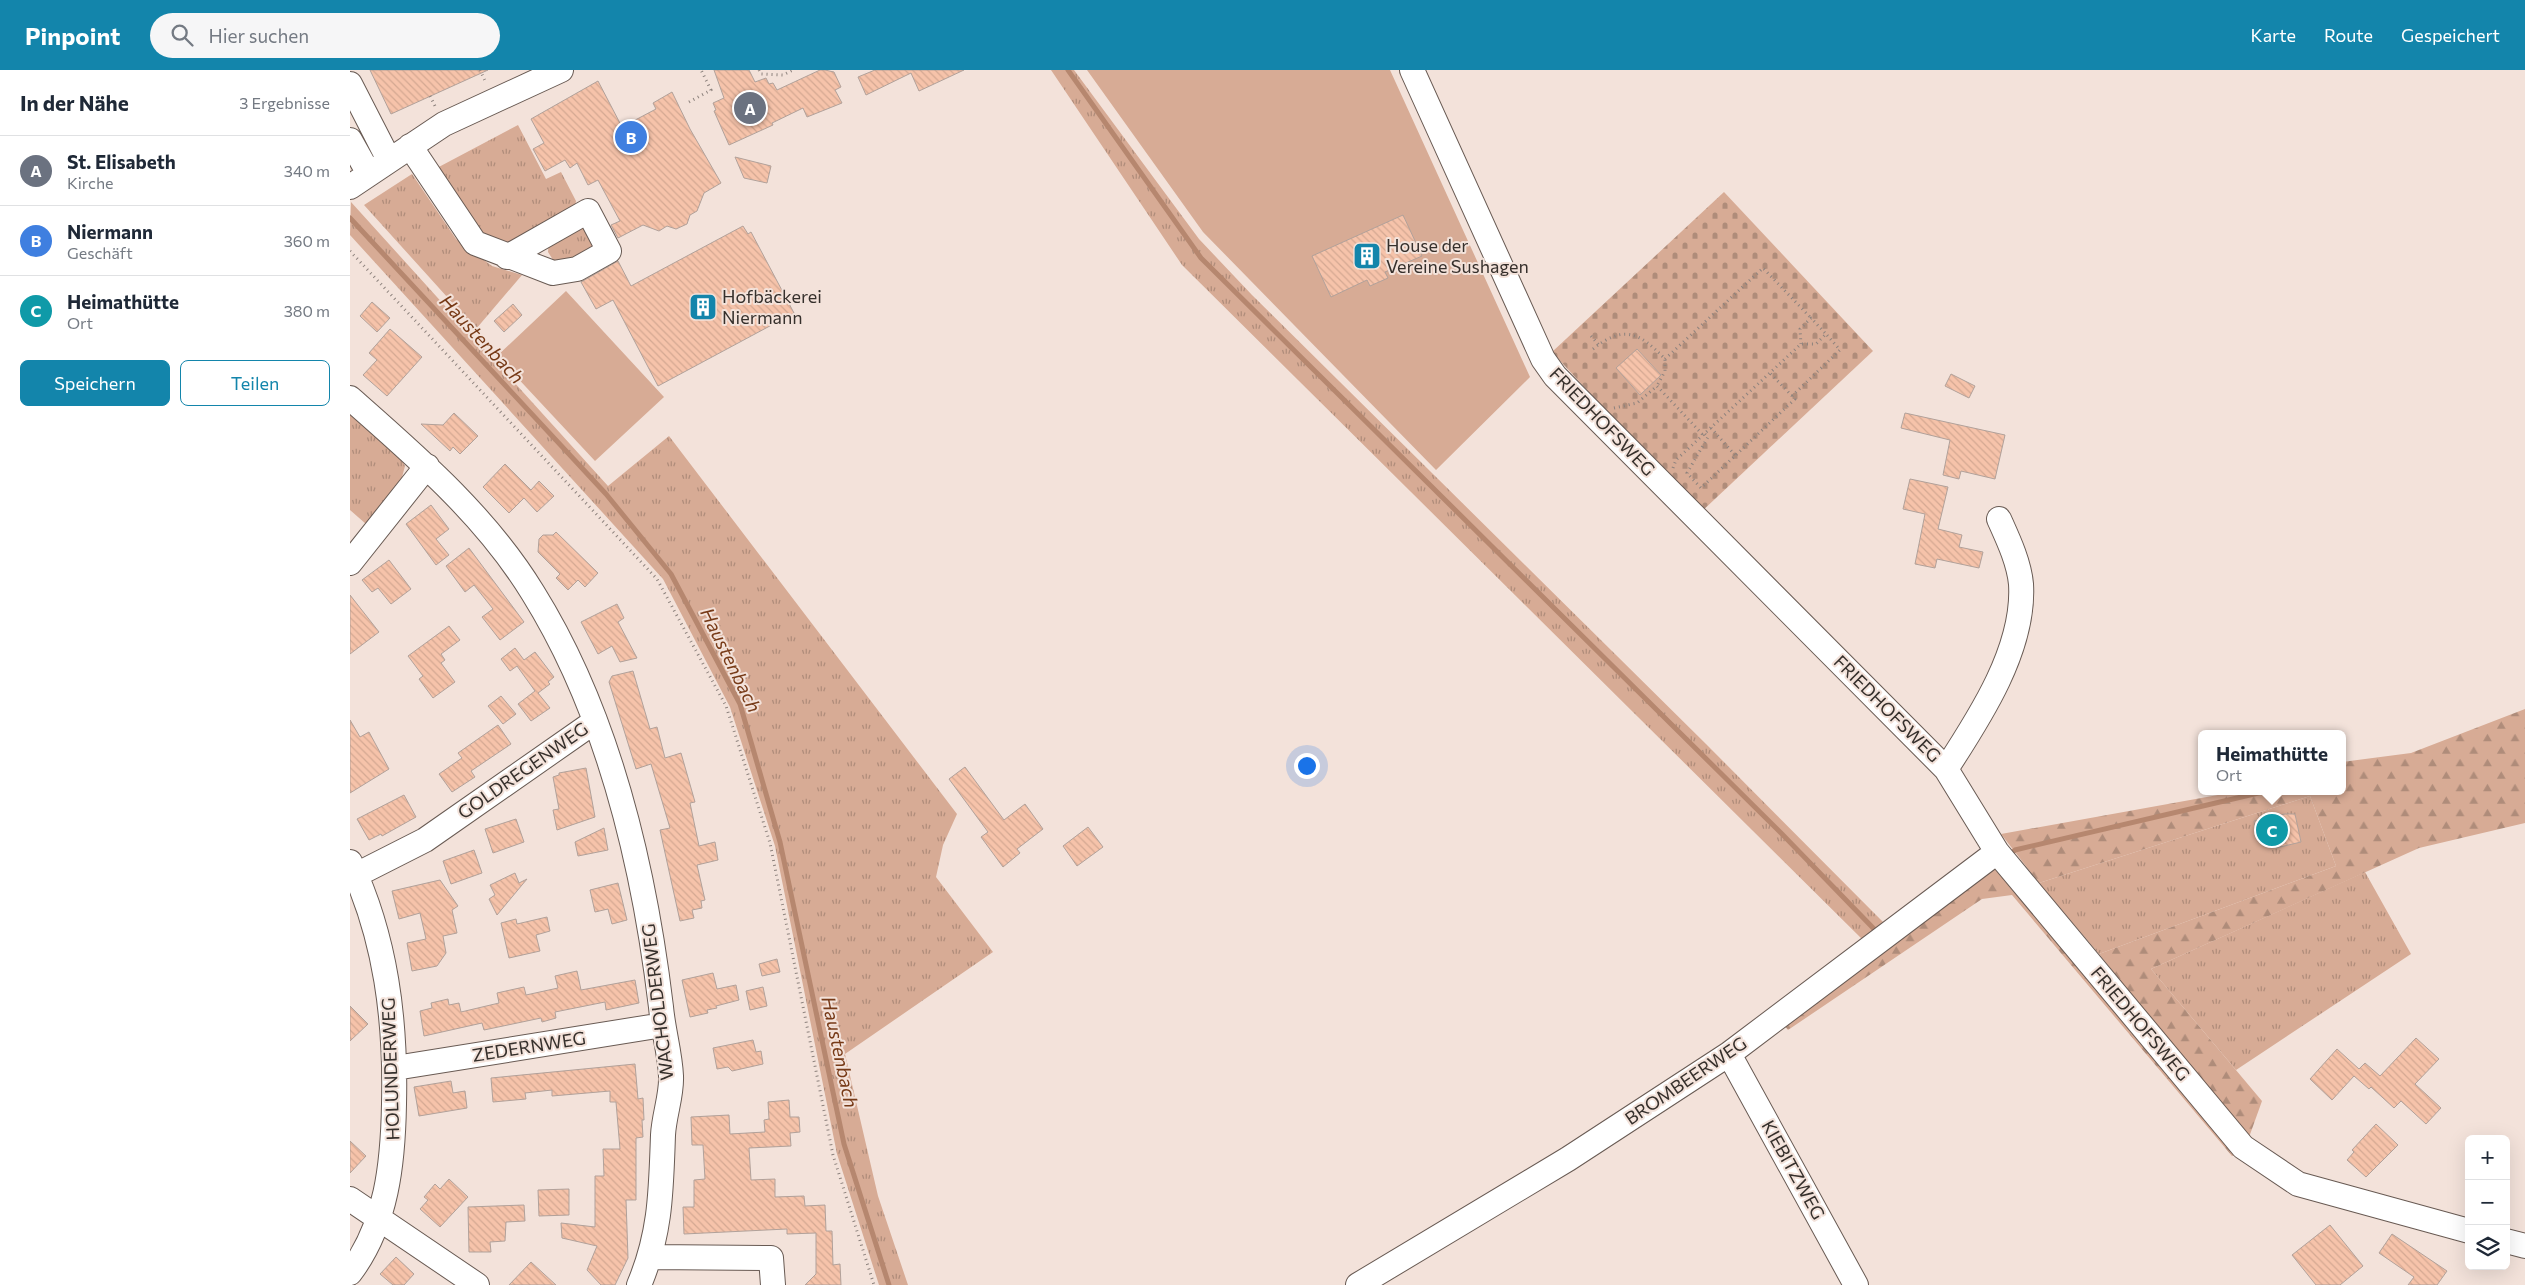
<!DOCTYPE html>
<html lang="de">
<meta charset="utf-8">
<style>
body{margin:0;font-family:Commissioner,sans-serif;background:#f6f6f7;color:#1f2937}
.controls{position:absolute;right:15px;bottom:15px;display:grid;overflow:hidden;border-radius:8px;box-shadow:0 5px 20px #0002}
.controls button{width:45px;height:45px;display:grid;place-items:center;padding:0;border:0;border-bottom:1px solid #e0e1e3;background:#fff;color:#1f2937;font:25px sans-serif}
.you{position:absolute;left:956px;top:695px;width:18px;height:18px;margin:-12px;border:4px solid #fff;border-radius:50%;background:#1a73e8;box-shadow:0 0 0 8px #1a73e833}
.badge{display:grid;place-items:center;width:32px;height:32px;border-radius:50%;background:#1385ab;color:#fff;font-size:16px;font-weight:700}
.pin{position:absolute;translate:-50% -50%;border:2px solid #fff;box-shadow:0 1px 5px #0006}
.popup{position:absolute;left:1848px;top:660px;width:148px;height:65px;box-sizing:border-box;display:grid;place-content:center;border-radius:8px;background:#fff;filter:drop-shadow(0 1px 4px #0005);font-size:16px;white-space:nowrap;color:#747a83}
.popup b{font-size:19px;color:#1f2937}
.popup::after{content:'';position:absolute;left:50%;top:100%;margin-left:-10px;border:10px solid transparent;border-top-color:#fff}
.list{margin:0;padding:0;list-style:none}
h2{display:flex;justify-content:space-between;align-items:center;height:65px;margin:0;padding:0 20px;font-size:21px}
h2 small{font-size:16px;font-weight:400;color:#747a83}
.list li{display:grid;grid-template-columns:32px 1fr auto;gap:15px;align-items:center;box-sizing:border-box;height:70px;padding:0 20px;border-top:1px solid #e0e1e3}
.list b{display:block;font-size:19px;white-space:nowrap}
.list p{margin:0;font-size:16px;white-space:nowrap;color:#747a83}
.list em{font-size:16px;font-style:normal;color:#747a83}
.actions{display:flex;gap:10px;padding:15px 20px}
.actions a{flex:1;padding:11px 0;border:1px solid #1385ab;border-radius:8px;text-align:center;font-size:18px;color:#1385ab}
.actions .main{background:#1385ab;color:#fff}
.icon{flex:none;width:28px;height:28px;fill:none;stroke:currentColor;stroke-width:2;stroke-linecap:round;stroke-linejoin:round}
.map{position:relative;flex:none;width:2175px;height:1215px;overflow:hidden}
header{display:flex;align-items:center;gap:30px;box-sizing:border-box;height:70px;padding:0 25px;background:#1385ab;color:#fff}
header strong{font-size:24px}
nav{display:flex;gap:28px;margin-inline-start:auto;font-size:18px}
.search{width:350px;height:45px;background:#f6f6f7;display:flex;align-items:center;gap:12px;box-sizing:border-box;padding:0 18px;border-radius:28px;color:#747a83;font-size:19px}
main{display:flex}
aside{flex:1;background:#fff}
.map>svg:first-child{display:block}
.grass{fill:url(#grass-tufts)}
.forest{fill:url(#forest-firs)}
.cemetery{fill:url(#cemetery-stones)}
.pitch{fill:#d7ab95}
.lines{fill:none;stroke-linecap:round;stroke-linejoin:round}
.stream{stroke:#b6876f;stroke-width:5}
.building{fill:url(#building-back-hatch);stroke:#b1a19a}
.minor-casing{stroke:#685a53;stroke-width:26}
.path{stroke:#8d827d;stroke-width:3;stroke-dasharray:1 4;stroke-linecap:butt}
.minor{stroke:#fff;stroke-width:24}
.labels{text-anchor:middle;stroke-width:4;stroke-linejoin:round;paint-order:stroke}
.poi-label{font-size:18px;fill:#36302c;stroke:#f3e2da;text-anchor:start}
.street-label{font-size:18px;fill:#36302c;stroke:#f3e2da}
.water-label{font-size:19px;font-style:italic;fill:#773a17;stroke:#f3e2da}
</style>
<header>
<strong>Pinpoint</strong>
<div class="search"><svg class="icon" aria-label="search" viewBox="0 0 24 24"><circle cx="10" cy="10" r="6"/><path d="M15 15l6 6"/></svg>Hier suchen</div>
<nav><a>Karte</a><a>Route</a><a>Gespeichert</a></nav>
</header>
<main>
<aside>
<h2>In der Nähe<small>3 Ergebnisse</small></h2>
<ul class="list">
<li><span class="badge" style="background:#6b7280">A</span><div><b>St. Elisabeth</b><p>Kirche</p></div><em>340 m</em></li>
<li><span class="badge" style="background:#3f7fe0">B</span><div><b>Niermann</b><p>Geschäft</p></div><em>360 m</em></li>
<li><span class="badge" style="background:#0f9aa8">C</span><div><b>Heimathütte</b><p>Ort</p></div><em>380 m</em></li>
</ul>
<div class="actions"><a class="main">Speichern</a><a>Teilen</a></div>
</aside>
<div class="map">
<svg width="2175" height="1215" viewBox="0 0 2175 1215">
<defs>
<pattern id="grass-tufts" width="24" height="20" patternUnits="userSpaceOnUse" patternTransform="scale(1.25)"><rect width="24" height="20" fill="#d7ab95"/><path d="M3 7l-1-3M5 7V3M7 7l1-3M15 17l-1-3M17 17v-4M19 17l1-3" fill="none" stroke="#af8c7a"/></pattern>
<pattern id="forest-firs" width="22" height="20" patternUnits="userSpaceOnUse" patternTransform="scale(1.25)"><rect width="22" height="20" fill="#d7ab95"/><path d="M5 1l3.5 6h-7zM16 11l3.5 6h-7z" fill="#af8c7a"/></pattern>
<pattern id="cemetery-stones" width="16" height="16" patternUnits="userSpaceOnUse" patternTransform="scale(1.25)"><rect width="16" height="16" fill="#d7ab95"/><path d="M2 7V4a2 2 0 0 1 4 0v3zM10 15v-3a2 2 0 0 1 4 0v3z" fill="#af8c7a"/></pattern>
<pattern id="building-back-hatch" width="6" height="6" patternUnits="userSpaceOnUse" patternTransform="scale(1.25)"><rect width="6" height="6" fill="#f6c3aa"/><path d="M-1 5l2 2M0 0l6 6M5-1l2 2" fill="none" stroke="#d4a892"/></pattern>
</defs>
<rect width="100%" height="100%" fill="#f3e2da"/>
<path class="grass" d="M701,0H724L849,169L902,225L1356,674L1536,855L1514,871L832,195Z
M168,55L196,109L211,102L226,131L225,137L158,175L131,165L85,99Z
M62,104L106,169L142,196L172,205L126,259L14,135Z
M1,132L258,416L319,366L607,744L593,775L586,807L643,882L495,984L528,1126L558,1215H529L487,1084L425,776L380,637L313,509L0,165Z
M232,153L245,178L217,194L205,193L198,182L199,170Z
M0,342L49,384L55,396L51,411L16,454L0,440Z
M1960,726L1986,796L1749,884L1689,813Z
M2015,802L2061,884L1886,1000L1801,899Z"/>
<path class="forest" d="M2175,639V753L2069,778L1801,899L1912,1031L1898,1070L1749,884L1986,796L1960,726L1689,813L1651,764L1890,721H1992V692L2061,683Z
M1647,787L1891,1083L1882,1086L1662,825L1632,829L1438,960L1430,950Z"/>
<path class="cemetery" d="M1374,122L1523,281L1350,443L1202,282Z"/>
<path class="pitch" d="M737,0H1040L1180,307L1086,400L853,162Z
M216,221L314,327L245,391L147,286Z"/>
<g class="lines">
<path class="stream" d="M718,0L851,188L1432,764L1526,861
M0,148L256,424L321,504L390,634L430,772L494,1074L539,1215
M1662,783L1665,780L1917,721"/>
</g>
<path class="building" d="M20,0H138L41,44Z
M364,0H399L405,12L416,8L419,14L423,13L427,20L470,0H475L484,2L491,17L485,20L492,33L457,47L453,38L422,53L423,55L379,75L364,41L366,40L363,33L374,28Z
M525,0H614L569,21L561,3L516,25L508,7Z
M248,11L272,57L306,39L303,33L322,22L340,59L371,113L354,123L347,141L340,145L337,154L326,159L317,156L309,161L293,155L268,168L261,155L270,151L248,110L238,115L227,93L220,98L215,90L195,101L183,79L194,73L181,49Z
M385,87L421,96L417,113L394,108Z
M1053,145L1072,186L1035,202L1038,208L1020,216L1017,210L981,227L962,186Z
M393,156L398,164L401,162L444,243L308,316L263,230L246,239L231,212L268,191L281,216Z
M22,232L40,248L27,262L10,246Z
M163,234L172,245L154,262L144,251Z
M40,259L72,287L37,326L13,305L27,290L19,283Z
M1287,279L1311,305L1290,325L1266,298Z
M1601,304L1625,316L1619,328L1595,316Z
M104,343L128,366L110,384L103,377L100,381L71,354L93,355Z
M1555,343L1655,365L1645,409L1611,401L1609,409L1593,405L1600,370L1551,358Z
M155,394L181,420L189,411L204,426L187,442L174,428L159,443L133,417Z
M1560,409L1598,417L1588,459L1612,465L1609,477L1633,482L1629,498L1587,489L1585,498L1565,494L1575,444L1553,439Z
M81,435L99,459L86,469L99,485L86,495L56,454Z
M206,462L248,503L235,517L228,510L218,520L206,508L210,504L188,482L189,469L193,465H203Z
M119,478L174,552L150,570L132,547L143,539L124,515L115,522L96,496Z
M39,490L61,519L41,534L28,518L22,522L12,510Z
M0,525L29,562L0,584Z
M267,534L274,548L268,552L287,588L270,592L262,576L248,584L231,552Z
M99,556L110,570L91,584L95,590L91,593L105,612L83,628L69,609L73,606L58,586Z
M165,578L174,590L185,582L204,607L198,612L200,614L188,623L200,638L181,651L168,634L185,621L167,596L160,601L151,589Z
M283,601L300,659L307,657L315,688L331,683L345,732L340,733L349,776L365,772L368,790L347,795L355,830L351,831L352,838L342,840L344,848L330,851L310,760L320,758L301,694L286,699L259,612L262,606Z
M151,626L166,644L153,654L138,636Z
M0,650L10,667L19,662L39,699L0,723Z
M148,655L161,674L121,701L125,707L102,722L89,704L112,688L108,683Z
M615,697L654,750L675,734L693,759L667,779L670,783L653,797L631,767L638,762L599,709Z
M236,698L245,747L207,760L203,740L209,739L203,707L209,705V703Z
M54,725L66,747L32,766L31,764L19,770L7,749Z
M1935,744H1945L1951,772L1926,778L1923,764L1907,768L1904,751Z
M166,749L174,772L143,783L135,759Z
M738,757L753,777L727,796L713,776Z
M254,758L258,780L228,786L225,772Z
M124,780L132,803L101,814L93,791Z
M165,803L169,813L177,809L147,845L139,829L145,825L140,815Z
M90,810L108,836L102,840L107,863L93,866L96,883L87,896L62,901L57,873L76,869L70,843L49,849L42,821Z
M268,813L277,850L262,854L258,839L245,842L240,820Z
M197,847L200,861L186,865L190,881L159,888L151,853L166,849L167,854Z
M427,889L430,902L412,906L409,894Z
M227,901L231,920L285,910L289,933L256,940L255,932L205,942L206,948L192,952L191,948L134,960L132,953L74,966L70,941L82,938L81,933L98,929L99,935L109,933L111,942L149,933L147,923L174,917L176,925L208,918L205,906Z
M363,903L367,919L386,915L389,930L366,936L367,938L357,940L358,943L340,947L332,910Z
M413,917L417,936L400,940L396,921Z
M0,936L18,954L0,971Z
M2066,968L2089,989L2065,1014L2091,1038L2076,1054L2051,1031L2044,1038L2021,1017L2019,1019L2004,1006L1982,1030L1960,1009L1987,979L2009,999L2015,993L2030,1006Z
M403,970L406,982L411,981L413,994L382,1001L378,997L367,999L363,978Z
M285,994L288,1029L293,1028L294,1050H292L293,1067L286,1068V1130H276L278,1188L265,1215H251L237,1200L247,1176L212,1168L211,1153L245,1157V1106H254L253,1079H270L266,1032H260V1021L202,1026V1020L175,1023L176,1029L143,1032L141,1008Z
M101,1011L103,1023L115,1021L117,1038L69,1046L64,1017Z
M439,1030L440,1047H449L450,1062L440,1063L441,1076L399,1078L401,1110L425,1109V1127L454,1126L455,1136L475,1135L476,1161H482L483,1195L490,1194L491,1215H455L466,1204V1163L437,1164V1159L334,1164L333,1137H344V1110L355,1109L353,1075H342L341,1047L379,1045L380,1064L415,1062L414,1050L419,1049L418,1032Z
M2026,1054L2048,1075L2016,1107L1997,1090L2004,1082L2002,1080Z
M0,1071L16,1086L0,1103Z
M99,1109L118,1127L90,1157L70,1139L78,1130L74,1127L85,1114L90,1119Z
M219,1119V1145L189,1146L188,1120Z
M174,1135L175,1151L156,1152L155,1171L140,1172L141,1182H119L118,1137Z
M1980,1155L2013,1196L1990,1215H1966L1942,1185Z
M2042,1164L2097,1201L2087,1215H2058L2064,1207L2029,1183Z
M46,1187L64,1204L54,1215H43L30,1204Z
M181,1192L206,1215H159Z"/>
<g class="lines">
<defs>
<path id="minor" d="M1062,0L1193,289L1205,306L1596,699L1647,782L1893,1077L1948,1114L2119,1161
M0,14L39,90
M0,70L19,104
M60,76L125,173L203,203L227,199L259,181L238,141L157,187
M0,117L94,54L211,0
M0,328C67,387 136,446 183,523C259,645 294,795 311,937C313,960 320,983 321,1006C322,1025 314,1045 313,1065C311,1120 311,1163 289,1215
M0,493L77,396
M1596,699C1630,647 1675,578 1671,514C1669,492 1658,469 1649,449
M0,792C36,868 46,950 44,1034C43,1093 37,1154 0,1203
M6,805L75,770L244,652
M1379,984L1506,1215
M45,998L313,955
M0,1129L127,1215
M2156,1171L2175,1176
M301,1187L421,1188L423,1215
M1008,1215L1218,1089L1379,984L1647,782"/>
</defs>
<use href="#minor" class="minor-casing"/>
<path class="path" d="M130,0L136,13
M409,0L411,4L433,5L443,0
M80,26L86,38
M339,32L361,20L351,0
M0,181L307,509L376,636L420,773L483,1085L524,1215
M1241,266L1249,275
M1243,279C1274,254 1290,263 1315,289V301L1307,316
M1315,289L1413,198L1461,248
M1442,326L1490,280L1476,264
M1264,338L1287,333L1307,316L1353,365
M1361,358L1385,385
M1355,364L1358,367L1337,403L1351,418L1445,329L1420,303
M1323,398L1326,390L1451,274H1466L1476,264L1461,248L1450,259L1451,274"/>
<use href="#minor" class="minor"/>
</g>
<defs>
<symbol id="building-square" viewBox="-11 -11 22 22"><rect x="-9" y="-9" width="18" height="18" rx="4" fill="#1385ab" stroke="#f3e2da"/><path d="M-4-6H4V6H1V3H-1V6H-4ZM-2.5-4.3h1.7v1.8h-1.7ZM.8-4.3h1.7v1.8H.8ZM-2.5-1h1.7V.8h-1.7ZM.8-1h1.7V.8H.8Z" fill="#fff"/></symbol>
</defs>
<g fill-rule="evenodd">
<use href="#building-square" x="1001" y="170" width="32" height="32"/>
<use href="#building-square" x="337" y="221" width="32" height="32"/>
</g>
<g class="labels">
<g class="poi-label">
<text x="1036" y="182">House der<tspan x="1036" dy="21">Vereine Sushagen</tspan></text>
<text x="372" y="233">Hofbäckerei<tspan x="372" dy="21">Niermann</tspan></text>
</g>
<g class="street-label">
<text transform="translate(1252 352) rotate(46)" y="6">FRIEDHOFSWEG</text>
<text transform="translate(1537 639) rotate(45)" y="6">FRIEDHOFSWEG</text>
<text transform="translate(173 701) rotate(-35)" y="6">GOLDREGENWEG</text>
<text transform="translate(308 932) rotate(-97)" y="6">WACHOLDERWEG</text>
<text transform="translate(1790 954) rotate(50)" y="6">FRIEDHOFSWEG</text>
<text transform="translate(179 977) rotate(-9)" y="6">ZEDERNWEG</text>
<text transform="translate(41 999) rotate(-92)" y="6">HOLUNDERWEG</text>
<text transform="translate(1336 1011) rotate(-34)" y="6">BROMBEERWEG</text>
<text transform="translate(1443 1100) rotate(61)" y="6">KIEBITZWEG</text>
</g>
<g class="water-label">
<text transform="translate(132 269) rotate(47)" y="7">Haustenbach</text>
<text transform="translate(381 590) rotate(64)" y="7">Haustenbach</text>
<text transform="translate(490 982) rotate(78)" y="7">Haustenbach</text>
</g>
</g>
</svg>
<div class="controls">
<button>+</button>
<button>−</button>
<button><svg class="icon" aria-label="layers" viewBox="0 0 24 24"><path d="M12 4l9 5-9 5-9-5zM3 14l9 5 9-5"/></svg></button>
</div>
<div class="you"></div>
<div class="pin badge" style="left:400px;top:38px;background:#6b7280">A</div>
<div class="pin badge" style="left:281px;top:67px;background:#3f7fe0">B</div>
<div class="pin badge" style="left:1922px;top:760px;background:#0f9aa8">C</div>
<div class="popup"><b>Heimathütte</b>Ort</div>
</div>
</main>
